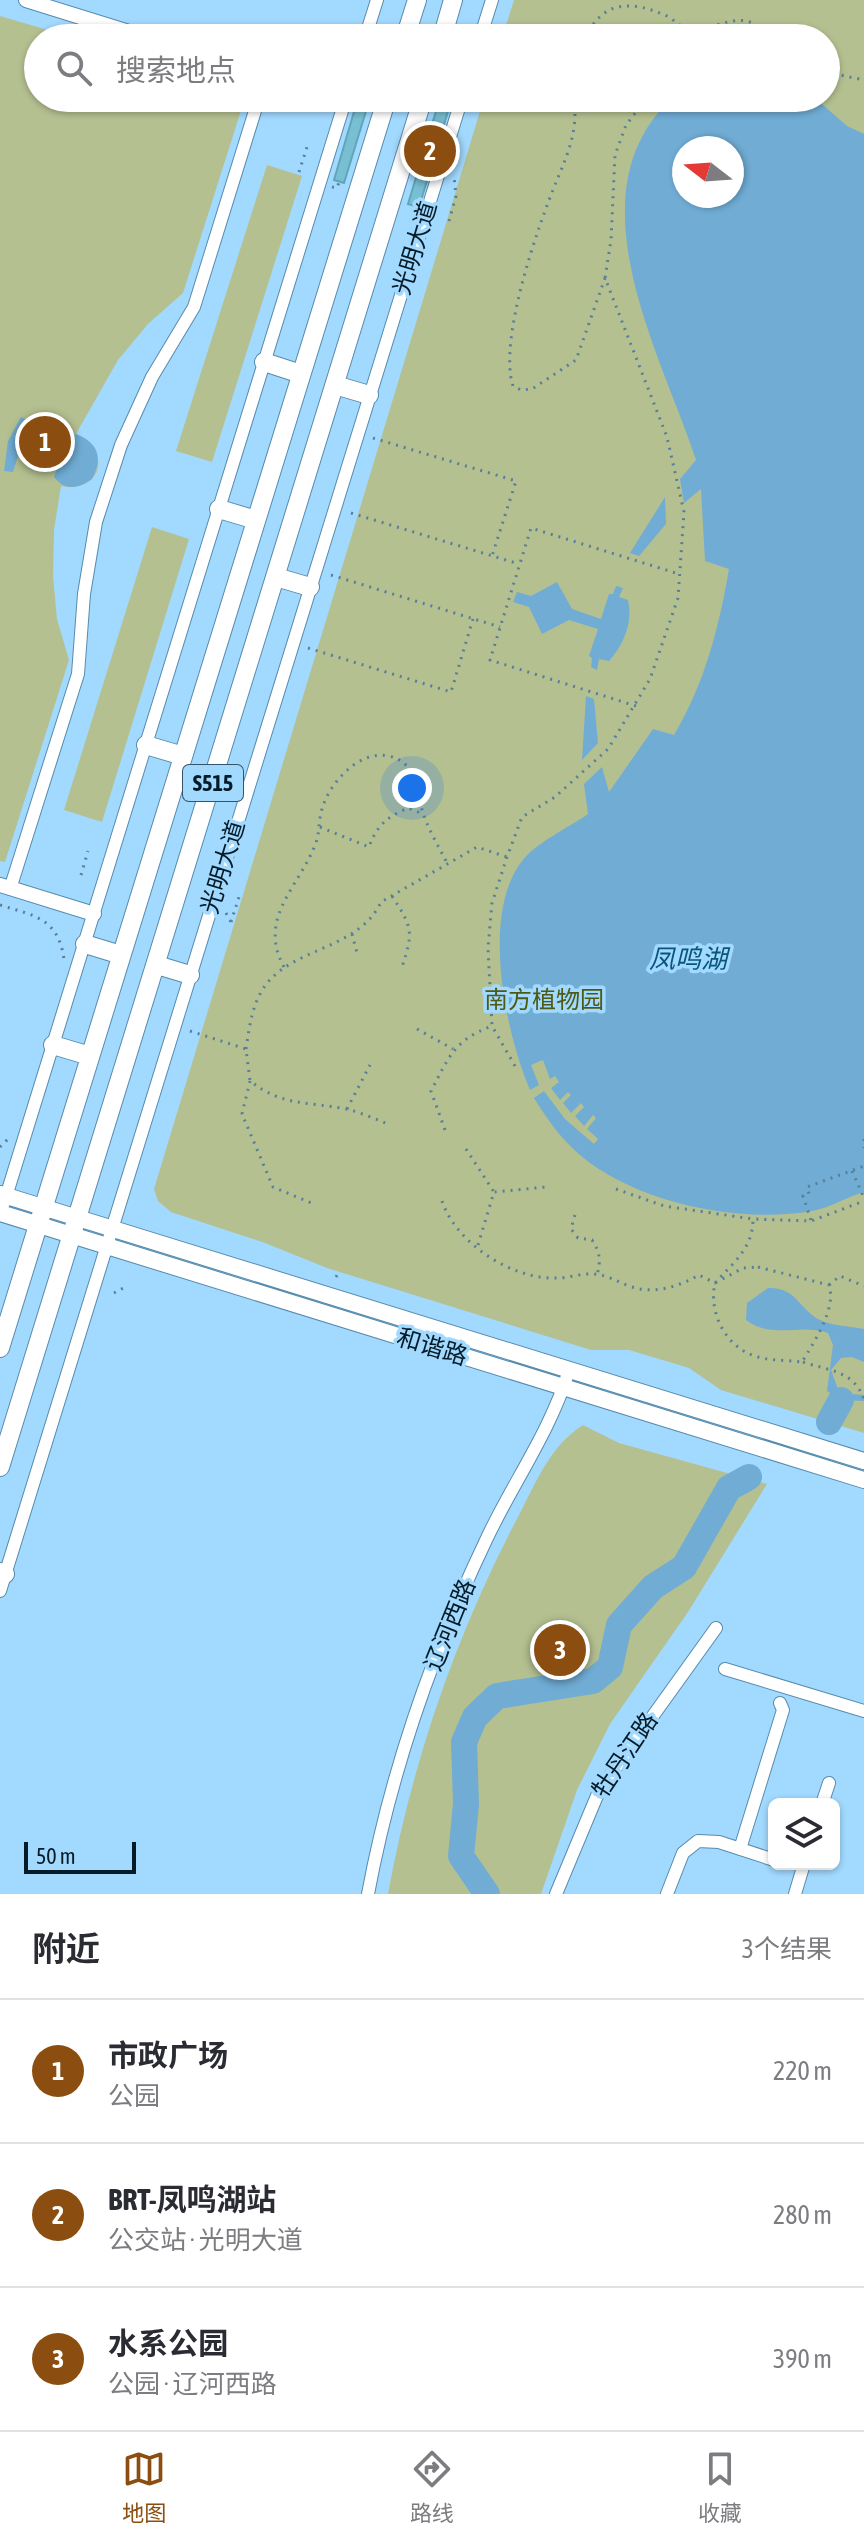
<!DOCTYPE html>
<html lang="zh">
<meta charset="utf-8">
<style>
body{margin:0;font-family:"Asap Condensed","Noto Sans SC",sans-serif;background:#f2f2f3;color:#2b2b33}
.controls{position:absolute;right:24px;bottom:24px;display:grid;overflow:hidden;border-radius:12px;box-shadow:0 2px 6px #0004}
.controls button{width:72px;height:72px;display:grid;place-items:center;padding:0;border:0;border-bottom:2px solid #e1e1e2;background:#fff;color:#2b2b33;font:40px sans-serif}
.compass{position:absolute;left:672px;top:136px;width:72px;height:72px;border-radius:50%;background:#fff;box-shadow:0 2px 6px #0004;rotate:287deg}
.scale{position:absolute;left:24px;bottom:20px;width:112px;box-sizing:border-box;padding-left:8px;border:4px solid #061b28;border-top:0;font-size:22px;line-height:28px;white-space:nowrap;color:#061b28;-webkit-text-stroke:6px #a2d9fe;paint-order:stroke}
.you{position:absolute;left:412px;top:788px;width:28px;height:28px;margin:-20px;border:6px solid #fff;border-radius:50%;background:#1a73e8;box-shadow:0 0 0 12px #1a73e833}
.badge{display:grid;place-items:center;width:52px;height:52px;border-radius:50%;background:#8b4e10;color:#fff;font-size:26px;font-weight:700}
.pin{position:absolute;translate:-50% -50%;border:4px solid #fff;box-shadow:0 2px 8px #0006}
.list{margin:0;padding:0;list-style:none}
h2{display:flex;justify-content:space-between;align-items:center;height:104px;margin:0;padding:0 32px;font-size:34px}
h2 small{font-size:26px;font-weight:400;color:#7c7c81}
.list li{display:grid;grid-template-columns:52px 1fr auto;gap:24px;align-items:center;box-sizing:border-box;height:144px;padding:0 32px;border-top:2px solid #e1e1e2}
.list b{display:block;font-size:30px;white-space:nowrap}
.list p{margin:0;font-size:26px;white-space:nowrap;color:#7c7c81}
.list em{font-size:26px;font-style:normal;color:#7c7c81}
.icon{flex:none;width:44px;height:44px;fill:none;stroke:currentColor;stroke-width:2;stroke-linecap:round;stroke-linejoin:round}
.map{position:relative;flex:none;width:864px;height:1894px;overflow:hidden}
.search{position:absolute;background:#fff;box-shadow:0 2px 6px #0004;left:24px;right:24px;top:24px;height:88px;display:flex;align-items:center;gap:20px;box-sizing:border-box;padding:0 28px;border-radius:44px;color:#7c7c81;font-size:30px}
.sheet{height:536px;background:#fff}
nav{display:flex;justify-content:space-around;align-items:center;box-sizing:border-box;height:112px;border-top:2px solid #e1e1e2;background:#fff;font-size:22px;color:#7c7c81}
nav a{display:grid;justify-items:center;gap:4px}
nav .on{color:#8b4e10}
.map>svg:first-child{display:block}
.green{fill:#b5c091;fill-rule:evenodd}
.water{fill:#70acd4;fill-rule:evenodd}
.lines{fill:none;stroke-linecap:round;stroke-linejoin:round}
.river{stroke:#70acd4;stroke-width:26}
.building{fill:#79bfd3;stroke:#60a6ba;stroke-width:2}
.minor-casing{stroke:#578bad;stroke-width:14}
.tertiary-casing{stroke:#578bad;stroke-width:16}
.secondary-casing{stroke:#578bad;stroke-width:18}
.primary-casing{stroke:#578bad;stroke-width:20}
.path{stroke:#587f99;stroke-width:3;stroke-dasharray:2 6;stroke-linecap:butt}
.minor{stroke:#fff;stroke-width:12}
.tertiary{stroke:#fff;stroke-width:14}
.secondary{stroke:#fff;stroke-width:16}
.primary{stroke:#fff;stroke-width:18}
.labels{text-anchor:middle;stroke-width:7;stroke-linejoin:round;paint-order:stroke}
.shield{fill:#a2d9fe;stroke:#355468;stroke-width:2}
.shield-label{font-size:22px;font-weight:bold;fill:#061b28}
.street-label{font-size:24px;fill:#061b28;stroke:#a2d9fe}
.park-label{font-size:24px;fill:#4e5a14;stroke:#a2d9fe}
.water-label{font-size:26px;font-style:italic;fill:#09557c;stroke:#a2d9fe}
</style>
<div class="map">
<svg width="864" height="1894" viewBox="0 0 864 1894">
<rect width="100%" height="100%" fill="#a2d9fe"/>
<path class="green" d="M514,0H864V1433L721,1390L689,1368L629,1350H591L327,1268L265,1243L171,1212L158,1201L154,1189L484,98H826V38H502ZM684,148H732V196H684Z
M0,16L75,38H38V98H245L183,293L148,324L118,360L76,434C114,452 100,494 61,486L54,530L53,576L57,619L69,660L5,862L0,861Z
M267,165L302,176L212,462L176,451Z
M152,527L189,539L102,822L64,810Z
M583,1425L619,1443L767,1484L688,1612L610,1724L577,1790L541,1894H388C412,1761 457,1632 520,1513C537,1480 551,1445 583,1425Z"/>
<path class="water" d="M672,98H815L847,126L864,134V1192C846,1197 830,1208 812,1211C740,1224 636,1203 580,1155C561,1139 547,1119 534,1098L544,1091L565,1119L594,1144L598,1139L587,1129L596,1118L593,1115L584,1126L575,1116L584,1107L581,1103L571,1113L563,1103L571,1095L568,1092L560,1100L551,1088L559,1082L555,1076L550,1079L543,1060L531,1065L539,1085L530,1090C506,1034 480,915 522,861C537,842 568,828 588,814L584,784L602,767L609,792L653,729L674,735C705,683 719,627 729,569L705,561L701,489L684,503L680,479L696,460C662,355 569,194 672,98ZM684,148H732V196H684Z
M21,417L29,421L13,472L4,471L8,441Z
M76,434C99,443 103,458 92,479C78,489 65,491 54,477L66,437Z
M665,497L666,524L639,556L630,553Z
M557,582L572,609L601,619L609,594H613L616,586L623,588L619,597L628,600C633,623 624,644 609,661L599,659L597,670L591,667L592,658L589,656L598,629L569,620L542,634L529,607L513,602L517,592L531,596Z
M586,696L594,699L598,743L582,760Z
M768,1288C797,1287 798,1309 820,1320C833,1326 850,1326 864,1329V1362L852,1357L841,1358L831,1370L838,1389L850,1394L864,1395V1401L841,1400L827,1391L833,1345L828,1333C800,1323 773,1340 746,1320L747,1303Z"/>
<g class="lines">
<path class="river" d="M829,1422L841,1400
M487,1894L461,1856L466,1804L464,1742L475,1717L497,1696L593,1681L610,1667L619,1625L653,1587L684,1567L729,1488L749,1477"/>
</g>
<path class="building" d="M358,98H370L344,183L334,180Z
M440,98H452L419,207L408,204Z"/>
<g class="lines">
<defs>
<path id="minor" d="M365,38L377,0
M480,38L492,0
M10,889L78,674L84,594L96,522L121,445L152,377L194,307L259,98
M4,1203L346,98
M0,1591L462,98
M725,1669L864,1711
M822,1804L829,1783
M740,1849L783,1710L780,1703
M368,1894C391,1771 433,1651 487,1538C514,1481 551,1430 569,1370
M556,1894L599,1791L716,1628
M667,1894L683,1853L698,1841L719,1842L774,1860
M795,1894L804,1864"/>
<path id="tertiary" d="M26,0L148,38
M341,98L346,99
M0,885L94,914"/>
<path id="secondary" d="M0,1194L864,1461
M0,1213L864,1480"/>
<path id="primary" d="M405,38L417,0
M442,38L453,0
M264,362L301,374
M335,385L369,395
M219,509L256,520
M276,577L310,587
M146,745L183,756
M85,944L121,955
M157,965L190,975
M53,1045L90,1056
M0,1348L387,98
M0,1467L423,98
M0,1572L5,1574"/>
</defs>
<use href="#minor" class="minor-casing"/>
<use href="#tertiary" class="tertiary-casing"/>
<use href="#secondary" class="secondary-casing"/>
<use href="#primary" class="primary-casing"/>
<path class="path" d="M585,38C603,0 631,0 667,16C673,19 678,25 683,27C715,37 742,0 769,38
M665,38L682,27
M826,72L864,80
M574,98C578,130 569,151 557,180C538,226 498,340 513,386L521,390L532,389L576,360L605,278
M299,172L308,144
M332,187L337,188L339,182
M449,221L456,196L454,175
M373,438L516,481L492,556
M351,513L519,564
M331,575L500,627
M308,648L451,692L473,619
M636,706L490,660L531,528L679,574
M320,827L369,847C377,825 387,817 408,808L423,814
M81,875L88,851
M392,896C412,927 414,931 402,967
M0,905C35,916 58,918 64,959
M226,913L231,922
M231,922L239,897
M352,934L358,957
M284,967C257,918 299,887 315,845C320,834 318,821 322,809C329,784 358,750 388,756C417,761 416,791 423,813C429,831 439,847 447,863
M417,1029L453,1049
M190,1031L246,1049L250,1081C284,1107 307,1101 346,1109C360,1112 375,1119 388,1124
M246,1049C249,1030 251,1011 260,994C285,946 357,953 381,902L477,847L507,857
M515,1066L492,1026L488,948L492,903L507,857L522,817L555,797L608,749L650,679L678,598L684,512L667,437L605,278L611,240L615,155L626,125L647,98
M250,1081L242,1114L273,1187L316,1205
M347,1109L370,1065
M445,1130L431,1091C449,1057 454,1040 492,1026
M864,1139V1148
M0,1147L9,1138
M466,1149L494,1192
M852,1171L864,1198
M616,1189L664,1206L753,1219
M442,1201C456,1243 512,1280 557,1278C569,1278 582,1273 594,1274C606,1275 617,1281 629,1286C653,1295 678,1287 699,1275L715,1283C734,1262 753,1248 753,1219L811,1221L864,1201
M575,1215L571,1229L578,1238L592,1240C600,1252 601,1261 597,1275
M811,1220L803,1196L809,1194L807,1187L864,1166
M478,1245L494,1192L546,1187
M758,1267L829,1285C837,1308 814,1342 802,1362C788,1360 772,1361 758,1357C727,1349 708,1314 715,1283L743,1268Z
M336,1277L339,1272
M829,1285L840,1276L864,1286
M114,1293L127,1286
M803,1362C829,1371 853,1370 864,1399"/>
<use href="#minor" class="minor"/>
<use href="#tertiary" class="tertiary"/>
<use href="#secondary" class="secondary"/>
<use href="#primary" class="primary"/>
</g>
<g class="labels">
<rect class="shield" x="183" y="765" width="60" height="36" rx="6"/>
<g class="shield-label">
<text x="213" y="791">S515</text>
</g>
<g class="street-label">
<text transform="translate(415 248) rotate(-73)" y="8">光明大道</text>
<text transform="translate(223 867) rotate(-73)" y="8">光明大道</text>
<text transform="translate(432 1347) rotate(17)" y="8">和谐路</text>
<text transform="translate(450 1625) rotate(-68)" y="8">辽河西路</text>
<text transform="translate(625 1755) rotate(-56)" y="8">牡丹江路</text>
</g>
<g class="park-label">
<text x="544" y="1008">南方植物园</text>
</g>
<g class="water-label">
<text x="688" y="968">凤鸣湖</text>
</g>
</g>
</svg>
<div class="controls">
<button><svg class="icon" aria-label="layers" viewBox="0 0 24 24"><path d="M12 4l9 5-9 5-9-5zM3 14l9 5 9-5"/></svg></button>
</div>
<svg class="compass" viewBox="-18 -18 36 36"><path d="M0-13l5 13h-10z" fill="#e53935"/><path d="M0 13l5-13h-10z" fill="#7c7c81"/></svg>
<div class="scale">50 m</div>
<div class="you"></div>
<div class="pin badge" style="left:45px;top:442px">1</div>
<div class="pin badge" style="left:430px;top:151px">2</div>
<div class="pin badge" style="left:560px;top:1650px">3</div>
<div class="search"><svg class="icon" aria-label="search" viewBox="0 0 24 24"><circle cx="10" cy="10" r="6"/><path d="M15 15l6 6"/></svg>搜索地点</div>
</div>
<section class="sheet">
<h2>附近<small>3个结果</small></h2>
<ul class="list">
<li><span class="badge">1</span><div><b>市政广场</b><p>公园</p></div><em>220 m</em></li>
<li><span class="badge">2</span><div><b>BRT-凤鸣湖站</b><p>公交站 · 光明大道</p></div><em>280 m</em></li>
<li><span class="badge">3</span><div><b>水系公园</b><p>公园 · 辽河西路</p></div><em>390 m</em></li>
</ul>
</section>
<nav>
<a class="on"><svg class="icon" aria-label="map" viewBox="0 0 24 24"><path d="M3 6l6-2 6 2 6-2v14l-6 2-6-2-6 2zM9 4v14M15 6v14"/></svg>地图</a>
<a><svg class="icon" aria-label="directions" viewBox="0 0 24 24"><path d="M12 3l9 9-9 9-9-9zM9 14v-3h6M13 9l2 2-2 2"/></svg>路线</a>
<a><svg class="icon" aria-label="saved" viewBox="0 0 24 24"><path d="M7 4h10v16l-5-4-5 4z"/></svg>收藏</a>
</nav>
